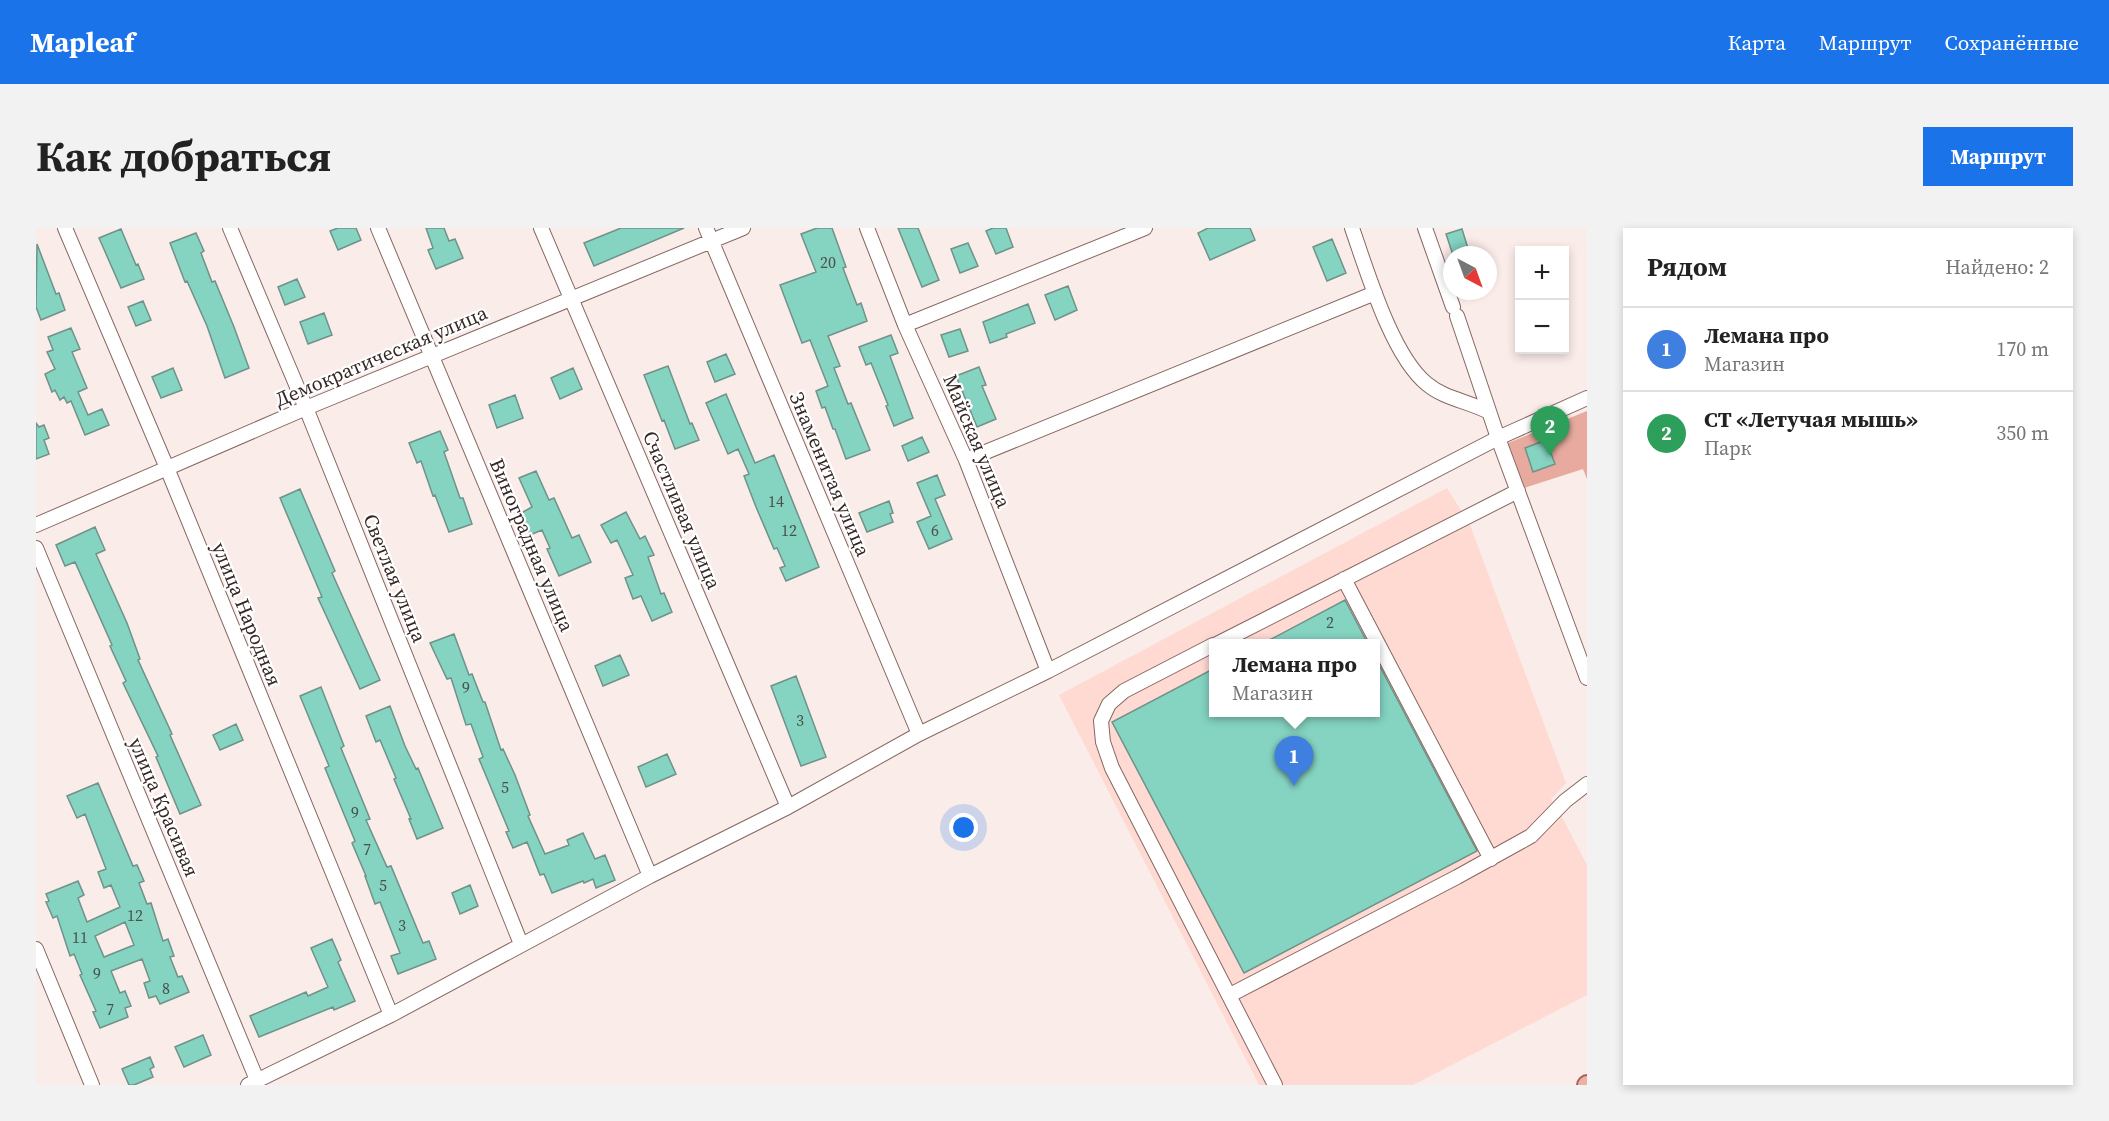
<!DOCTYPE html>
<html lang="ru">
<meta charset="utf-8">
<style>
body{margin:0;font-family:"Source Serif 4",serif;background:#f2f2f2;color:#222}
.controls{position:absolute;right:18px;top:18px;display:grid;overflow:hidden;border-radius:0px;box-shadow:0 3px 9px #0003}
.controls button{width:54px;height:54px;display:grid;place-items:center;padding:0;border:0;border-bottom:2px solid #e0e0e0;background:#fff;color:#222;font:30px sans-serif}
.compass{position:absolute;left:1407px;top:18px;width:54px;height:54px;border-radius:50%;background:#fff;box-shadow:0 3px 9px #0003;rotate:139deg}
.you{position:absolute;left:928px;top:600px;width:21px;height:21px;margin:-15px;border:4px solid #fff;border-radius:50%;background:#1a73e8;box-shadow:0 0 0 9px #1a73e833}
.badge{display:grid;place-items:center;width:39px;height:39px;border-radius:50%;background:#1a73e8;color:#fff;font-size:20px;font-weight:700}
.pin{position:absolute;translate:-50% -50px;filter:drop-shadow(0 2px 3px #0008)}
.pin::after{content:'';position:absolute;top:32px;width:21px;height:18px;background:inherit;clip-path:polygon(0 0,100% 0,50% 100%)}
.popup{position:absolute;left:1173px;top:411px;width:171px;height:78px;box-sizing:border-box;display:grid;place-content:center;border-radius:0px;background:#fff;filter:drop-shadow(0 2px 4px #0005);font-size:20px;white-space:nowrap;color:#767676}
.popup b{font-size:22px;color:#222}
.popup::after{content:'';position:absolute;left:50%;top:100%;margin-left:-12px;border:12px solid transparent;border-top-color:#fff}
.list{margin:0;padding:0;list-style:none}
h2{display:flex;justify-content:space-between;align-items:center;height:78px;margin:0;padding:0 24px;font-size:26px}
h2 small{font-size:20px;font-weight:400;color:#767676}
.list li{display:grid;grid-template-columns:39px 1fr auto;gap:18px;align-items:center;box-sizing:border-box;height:84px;padding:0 24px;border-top:2px solid #e0e0e0}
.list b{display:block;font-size:22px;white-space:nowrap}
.list p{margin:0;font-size:20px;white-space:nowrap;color:#767676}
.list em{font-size:20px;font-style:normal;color:#767676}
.map{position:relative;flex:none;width:1551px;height:857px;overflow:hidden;border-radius:0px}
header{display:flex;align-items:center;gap:36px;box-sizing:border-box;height:84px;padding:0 30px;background:#1a73e8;color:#fff}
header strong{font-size:28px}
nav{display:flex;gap:33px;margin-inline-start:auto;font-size:21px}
.intro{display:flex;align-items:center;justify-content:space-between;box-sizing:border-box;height:144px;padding:0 36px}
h1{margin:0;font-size:42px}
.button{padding:15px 27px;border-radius:0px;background:#1a73e8;color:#fff;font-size:21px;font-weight:700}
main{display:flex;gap:36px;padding:0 36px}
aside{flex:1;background:#fff;border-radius:0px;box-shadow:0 3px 9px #0003}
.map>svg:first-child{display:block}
.built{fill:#fedad3;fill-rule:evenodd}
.green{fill:#e8aa9e}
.building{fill:#85d3c1;stroke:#6f9289;stroke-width:1.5;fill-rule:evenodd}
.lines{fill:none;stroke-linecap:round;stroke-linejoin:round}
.minor-casing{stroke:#866761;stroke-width:16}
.major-casing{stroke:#a45e52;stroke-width:20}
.minor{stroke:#fff;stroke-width:14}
.major{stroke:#ecb0a6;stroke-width:16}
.labels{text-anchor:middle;stroke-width:4.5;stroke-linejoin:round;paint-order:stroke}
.number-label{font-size:16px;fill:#49524c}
.street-label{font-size:20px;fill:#352725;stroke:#fff}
</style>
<header>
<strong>Mapleaf</strong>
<nav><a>Карта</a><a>Маршрут</a><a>Сохранённые</a></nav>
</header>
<div class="intro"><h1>Как добраться</h1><a class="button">Маршрут</a></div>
<main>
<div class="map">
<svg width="1551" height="857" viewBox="0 0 1551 857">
<rect width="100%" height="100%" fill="#faece9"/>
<path class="built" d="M1411,260L1434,297L1530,555L1515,571L1526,589L1551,637V767L1377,857H1223L1023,467ZM1177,416H1339V484H1177Z"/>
<path class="green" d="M1551,183V251L1547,241L1488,260L1472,215Z"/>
<path class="building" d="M302,0H320L325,12L302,22L294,3Z
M390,0H408L413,13L419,11L427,30L400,41L392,22L397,20Z
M585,0H648L558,38L548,15Z
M781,0H796L810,39L807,40L821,77L825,75L831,93L792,108L804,138L798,140L812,176L815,175L834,222L810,231L799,201H797L789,179L786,180L780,163L792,158L774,112L766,115L744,57L780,44L765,6Z
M862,0H882L903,52L886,59Z
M957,0H970L977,19L960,26L950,3Z
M1172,0H1214L1219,12L1174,32L1162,5Z
M85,1L100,37L102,36L108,51L85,60L63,10Z
M1426,1L1434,27H1417L1410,6Z
M160,5L168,23L165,25L176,54L179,53L198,99L213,140L189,150L171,98L151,53L149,54L134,15Z
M1296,11L1310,45L1291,53L1277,19Z
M932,15L942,38L924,45L915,21Z
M1,16L20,66L23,65L29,82L5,92L0,79Z
M261,51L269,69L249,77L242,59Z
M1032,58L1041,82L1019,92L1009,67Z
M107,73L115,92L100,98L92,79Z
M992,76L999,95L970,106L971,109L954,115L947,94Z
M288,85L296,107L272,116L264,94Z
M35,100L44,121L36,124L51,160L42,164L52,187L66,181L73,197L49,207L35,173L31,175L28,169L24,172L19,162L16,164L9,146L19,141L11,124L17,122L12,109Z
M924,101L932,123L913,129L905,107Z
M855,107L862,125L854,128L877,190L858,198L850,178L852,177L835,135L830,137L823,119Z
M690,126L699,146L679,154L671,134Z
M632,138L654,196L656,195L663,212L639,221L628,192L626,193L608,147Z
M943,139L950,157L946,158L960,191L941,199L920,148Z
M137,140L146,162L125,170L116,149Z
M537,140L546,161L524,171L515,150Z
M690,166L719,235L738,227L783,339L750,353L744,340L749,338L741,320L738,321L720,279L708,248L713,246L702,221L692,226L670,175Z
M479,167L487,190L461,200L453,177Z
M0,195L3,199L8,197L13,210L8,212L13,226L0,231Z
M404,203L412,222L408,224L424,270H427L436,296L413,304L399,267L397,268L385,233L381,235L373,215Z
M886,209L893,224L872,233L866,218Z
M1510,212L1519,236L1497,244L1489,220Z
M500,243L513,272L518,270L536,310L543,307L555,334L523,348L511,321L514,320L506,302L494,307L485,285L496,279L483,250Z
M901,247L909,267L899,271L916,311L893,321L881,294L895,288L881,255Z
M264,261L299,343L296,345L344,452L324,461L282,370L286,369L244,270Z
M853,273L857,285L854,286L857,294L831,304L823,285Z
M590,284L604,311L609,308L618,327L612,329L625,366L628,365L636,384L616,393L605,368L597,371L589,350L597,347L581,312L575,315L565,297Z
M59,299L69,322L60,326L91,395L104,431L102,432L136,506L134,507L165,577L144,586L120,529L122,528L87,455L90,453L74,418L76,417L39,334L29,338L20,317Z
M1309,372L1332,416H1226Z
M418,406L433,447L436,446L447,474H449L465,522L467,521L479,547L494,587L492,588L509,626L533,617L531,612L547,605L559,631L569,627L579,652L560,660L557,651L548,655L547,653L516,665L508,646L504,647L491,614L477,620L470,604L473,603L443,531L447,529L435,496L430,497L415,450L411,451L394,415Z
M584,427L593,447L567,458L559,438Z
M1339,429L1441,623L1208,745L1076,494L1177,441V484H1339Z
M760,448L790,529L765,538L735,458Z
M285,459L308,518L305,520L334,591L330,592L351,639L355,638L387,715L393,713L400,731L362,746L355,728L364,725L344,674L339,676L329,648H330L316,615L319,613L289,540L293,538L264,468Z
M354,478L369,518L380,541L382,540L407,600L381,611L373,591H375L358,551L360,550L344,512L340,514L330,488Z
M200,496L207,512L184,522L177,507Z
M631,526L640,546L610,559L602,539Z
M62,555L97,638L101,637L108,653L103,655L111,676L115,675L127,713L132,711L138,728L134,729L142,749L146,748L153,764L124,776L120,768L113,770L108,755L114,753L106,731L75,743L84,765L89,763L95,778L89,780L92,789L64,800L57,784L60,783L44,747L46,746L38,726L34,728L21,688L17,690L10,674L13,673L10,666L42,653L48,667L42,670L51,694L84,679L75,657L68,660L62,644L70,641L49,586L41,590L31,568ZM89,694L98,717L68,729L59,708Z
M434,657L442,678L424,686L416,665Z
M296,711L305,732L302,734L319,773L298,782L297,779L223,809L214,788L270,764L272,768L292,759L275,720Z
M167,807L175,827L148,839L139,819Z
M114,829L118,839L114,841L117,849L98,857H93L86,841Z"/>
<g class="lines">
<defs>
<path id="minor" d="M29,0L131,240L355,787
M194,0L270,180L485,716
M342,0L614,648
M505,0L752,579
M670,0L883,506
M831,0L869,97L930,232L1012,443
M1316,0C1331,43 1356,128 1391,156C1409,171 1432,173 1453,184
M1389,0L1417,79
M1421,88L1462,210L1551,450
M869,97L1109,0
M930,232L1339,65
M0,297L270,180L707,0
M0,320L221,852
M1308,351L1455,631
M1181,416L1482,263
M1177,417L1088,463L1073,476L1065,493L1067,514L1076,540L1239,857
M0,721L56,857
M1194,767L1421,649L1495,608L1529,573L1551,556
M212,857L355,787L614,648L752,579L883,506L1012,443L1462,210L1551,170"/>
<path id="major" d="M1550,857L1551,856"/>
</defs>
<use href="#minor" class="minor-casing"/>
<use href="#major" class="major-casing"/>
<use href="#minor" class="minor"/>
<use href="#major" class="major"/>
</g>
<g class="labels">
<g class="number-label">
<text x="792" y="40">20</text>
<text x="740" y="279">14</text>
<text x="753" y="308">12</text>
<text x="899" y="308">6</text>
<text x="1294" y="400">2</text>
<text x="430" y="465">9</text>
<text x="764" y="498">3</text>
<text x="469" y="565">5</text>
<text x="319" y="590">9</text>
<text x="331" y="627">7</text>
<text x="347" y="663">5</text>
<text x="99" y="693">12</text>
<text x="366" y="703">3</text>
<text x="44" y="715">11</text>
<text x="61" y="751">9</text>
<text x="130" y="766">8</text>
<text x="74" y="787">7</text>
</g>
<g class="street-label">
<text transform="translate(345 128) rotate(-23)" y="7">Демократическая улица</text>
<text transform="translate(941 213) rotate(67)" y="7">Майская улица</text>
<text transform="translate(794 246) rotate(67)" y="7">Знаменитая улица</text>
<text transform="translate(646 282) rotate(67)" y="7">Счастливая улица</text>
<text transform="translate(496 317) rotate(67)" y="7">Виноградная улица</text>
<text transform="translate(359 350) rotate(68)" y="7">Светлая улица</text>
<text transform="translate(211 386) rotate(68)" y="7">улица Народная</text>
<text transform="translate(128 579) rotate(67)" y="7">улица Красивая</text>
</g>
</g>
</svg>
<div class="controls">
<button>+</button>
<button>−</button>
</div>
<svg class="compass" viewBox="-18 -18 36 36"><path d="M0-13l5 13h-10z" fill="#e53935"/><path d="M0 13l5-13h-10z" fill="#767676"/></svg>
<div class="you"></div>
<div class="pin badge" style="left:1258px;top:558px;background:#3f7fe0">1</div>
<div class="popup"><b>Лемана про</b>Магазин</div>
<div class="pin badge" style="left:1514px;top:228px;background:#2e9e5b">2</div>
</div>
<aside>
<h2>Рядом<small>Найдено: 2</small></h2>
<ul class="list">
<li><span class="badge" style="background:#3f7fe0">1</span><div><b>Лемана про</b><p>Магазин</p></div><em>170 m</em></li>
<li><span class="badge" style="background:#2e9e5b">2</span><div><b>СТ «Летучая мышь»</b><p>Парк</p></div><em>350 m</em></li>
</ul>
</aside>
</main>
